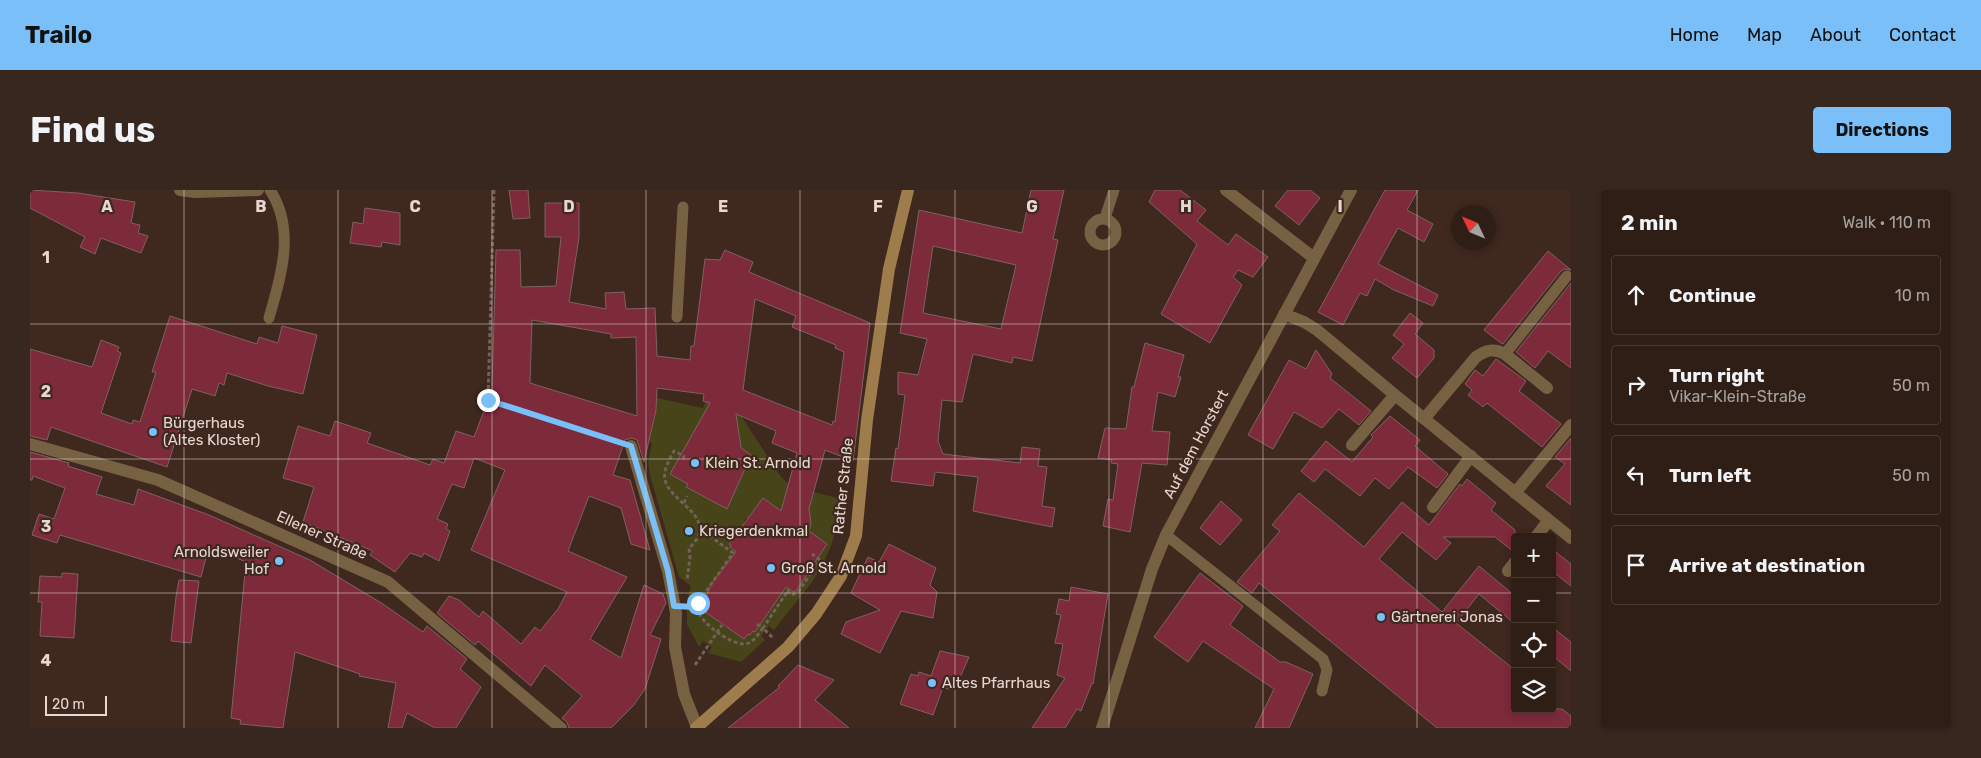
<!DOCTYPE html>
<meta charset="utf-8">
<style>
body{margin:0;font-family:Rubik,sans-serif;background:#37271f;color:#f1f3f6}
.controls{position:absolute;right:15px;bottom:15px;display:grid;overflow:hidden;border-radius:5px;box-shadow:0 2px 8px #0003}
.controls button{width:45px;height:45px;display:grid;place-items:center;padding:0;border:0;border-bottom:1px solid #4a3c35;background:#2f1e16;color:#f1f3f6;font:25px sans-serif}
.compass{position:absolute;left:1421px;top:15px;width:45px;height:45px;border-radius:50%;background:#2f1e16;box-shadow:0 2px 8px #0003;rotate:314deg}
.scale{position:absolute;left:15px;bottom:12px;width:62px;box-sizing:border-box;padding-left:5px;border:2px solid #e7d7d1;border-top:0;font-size:14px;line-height:18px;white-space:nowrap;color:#e7d7d1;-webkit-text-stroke:4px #3f281e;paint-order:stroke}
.stop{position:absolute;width:15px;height:15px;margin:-11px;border:4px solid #7abff8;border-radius:50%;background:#fff}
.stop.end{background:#7abff8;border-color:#fff;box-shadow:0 1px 5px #0008}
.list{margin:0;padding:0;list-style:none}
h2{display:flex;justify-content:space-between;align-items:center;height:65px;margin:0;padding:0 20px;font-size:21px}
h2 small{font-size:16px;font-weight:400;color:#a7a2a1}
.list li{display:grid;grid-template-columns:32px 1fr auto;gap:15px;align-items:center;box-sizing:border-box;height:80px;margin:0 10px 10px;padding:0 10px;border:1px solid #4a3c35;border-radius:5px}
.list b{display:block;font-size:19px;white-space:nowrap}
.list p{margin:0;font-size:16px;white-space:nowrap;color:#a7a2a1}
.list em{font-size:16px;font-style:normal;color:#a7a2a1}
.icon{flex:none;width:28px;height:28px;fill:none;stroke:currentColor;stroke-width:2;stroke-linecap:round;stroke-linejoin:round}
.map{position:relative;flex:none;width:1541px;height:538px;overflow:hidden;border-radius:5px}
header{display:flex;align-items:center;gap:30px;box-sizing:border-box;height:70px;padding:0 25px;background:#7abff8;color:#111}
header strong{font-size:24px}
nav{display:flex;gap:28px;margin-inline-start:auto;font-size:18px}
.intro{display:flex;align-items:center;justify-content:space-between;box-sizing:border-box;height:120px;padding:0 30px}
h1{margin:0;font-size:35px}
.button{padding:12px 22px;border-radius:5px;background:#7abff8;color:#111;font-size:18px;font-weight:700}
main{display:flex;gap:30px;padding:0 30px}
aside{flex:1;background:#2f1e16;border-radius:5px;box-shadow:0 2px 8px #0003}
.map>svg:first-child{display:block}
.park{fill:#464418;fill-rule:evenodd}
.building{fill:#7d2a3b;stroke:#7f6164;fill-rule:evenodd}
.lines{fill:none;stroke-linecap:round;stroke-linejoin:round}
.path{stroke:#746057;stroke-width:3;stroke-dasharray:4 2.5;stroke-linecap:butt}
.service{stroke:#776143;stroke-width:11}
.minor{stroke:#776143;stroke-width:12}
.secondary{stroke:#9f7c4c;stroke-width:12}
.route{stroke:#7abff8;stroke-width:6}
.grid{fill:none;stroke:#e7d7d1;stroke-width:1;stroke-opacity:0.55}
.poi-dot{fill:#7abff8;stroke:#3f281e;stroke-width:2}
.labels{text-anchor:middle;stroke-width:4.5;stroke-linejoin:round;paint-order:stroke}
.poi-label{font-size:15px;fill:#e7d7d1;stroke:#3f281e;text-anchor:start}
.street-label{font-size:15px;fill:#e7d7d1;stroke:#3f281e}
.grid-label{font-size:16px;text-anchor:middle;font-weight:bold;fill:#e7d7d1;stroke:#3f281e;stroke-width:4.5;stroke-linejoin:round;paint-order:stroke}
</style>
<header>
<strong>Trailo</strong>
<nav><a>Home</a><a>Map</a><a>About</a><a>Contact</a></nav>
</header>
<div class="intro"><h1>Find us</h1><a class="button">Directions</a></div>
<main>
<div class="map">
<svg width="1541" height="538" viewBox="0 0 1541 538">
<rect width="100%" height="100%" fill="#3f281e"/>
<path class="park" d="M627,208L673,218L676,211L711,226L751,287L766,301L769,298L815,310L801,356L793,374L783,391L744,440L739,436L731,446L735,450L711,472L678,463L682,457L673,451L669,457L657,434V410L661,396L649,387L620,285L618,272L622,253L619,252L626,220ZM733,308L754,323L777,320C782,327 782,334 778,340L797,355L782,376L783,378L782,380L780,378L766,398L768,399L766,401L755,396L747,406L749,409L746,408L740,420L725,442L723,441L718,444L698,436L697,438L688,432L689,429L673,413L676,409L674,408L675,406L677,407L709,363L700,357L701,355L698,353L701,351L702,352L716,333L714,331L716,328L718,329Z"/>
<path class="building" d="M0,0L48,3L105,12L101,33L110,35L108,43L118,46L111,63L71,48L65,64L50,57L55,47L0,18Z
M479,0H498L500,28L483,29Z
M1001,0H1034L1023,49L1028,50L1002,171L983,167L982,173L943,164L932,212L912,210L908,251L913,264L990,273L992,257L1010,259L1008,276L1017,277L1012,316L1025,318L1022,337L943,321L948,287L905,282L903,296L861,291L866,258L868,259L875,205L868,204V182L888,185L897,149L870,143L889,20L992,43ZM903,56L986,75L971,139L893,123Z
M1125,0H1150L1176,20L1167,31L1198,55L1206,44L1238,67L1223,87L1208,80L1203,87L1212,95L1180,153L1131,124L1167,54L1119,12Z
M1258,0H1280L1290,8L1269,35L1245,16Z
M1355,0H1388L1377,20L1403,34L1394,52L1368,38L1348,74L1408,105L1403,116L1364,100L1345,89L1337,106L1330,103L1313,135L1288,122Z
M515,13H549V47L539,112L576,119L575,103L594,102L596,119L625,118L627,166L660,170L661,156H664L675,69L690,70L695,60L723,72L719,82L840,133L823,271L795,260L779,319L781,333L779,341L797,354L766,401L763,402L756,397L725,442L723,441L720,445L718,444L714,449L671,419L682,393L706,362L700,357L701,355L699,354L733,308L751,321L767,263L742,253L746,241L706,224L711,258L721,265L697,319L656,297L658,294L640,284L680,213L673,211L674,204L627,198L626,220L614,272L607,250L602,248L595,250L583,285L600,290L620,360L601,354L591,318L559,306L538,361L597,387L560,449L591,468L614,395L633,404L636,413L620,445L631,449L615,499L603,516L581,538H539L537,532L532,528L552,506L515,475L501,496L448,451L445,455L407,423L419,406L429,410L449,427L453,421L491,454L505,437L510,441L528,419L537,402L441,360L475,280L444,268L434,298L422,294L407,329L418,334L416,339L420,341L409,371L394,363L392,367L380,363L365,382L340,365L343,361L273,332L284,297L253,288L268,236L300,246L305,231L341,243L337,253L400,275L403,269L414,273L426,241L444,247L462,200L466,60H490L491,97L526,96L531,47H515ZM725,109L766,126L762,137L806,155L805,158L814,162L805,232L803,231L802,235L713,200ZM502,130L581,144V148L606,147L607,226L500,193Z
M335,18L370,23V55L352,52L351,57L320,53L323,32L333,34Z
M1518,61L1541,80L1535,79L1531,81L1473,154L1471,153L1454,140Z
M1541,93V178L1518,161L1505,178L1486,162Z
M1380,123L1393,133L1385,144L1404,160V168L1387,188L1362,168L1374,154L1363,145Z
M140,126L227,154L229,147L248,153L252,136L287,145L273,204L238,196L197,183L194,195L189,193L185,206L162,199L137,277L21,237L17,250L0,246V159L62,177L71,150L89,157L87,161L91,163L71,223L102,234L103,230L110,232L126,182H122Z
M1115,153L1154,165L1148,187H1151L1145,207L1128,202L1122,241L1140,242L1137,275L1112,273L1100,342L1073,336L1078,309L1083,310L1088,274L1081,273L1082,270L1068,268L1075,238L1096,239L1102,197H1104Z
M1286,160L1302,184L1300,188L1341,221L1329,235L1309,219L1292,238L1264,222L1243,259L1218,245L1259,170L1276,179Z
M1466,169L1496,191L1489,201L1531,234L1512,257L1457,213L1453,217L1438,205L1442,200L1435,194L1445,180L1453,186Z
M1360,226L1390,250L1385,256L1418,284L1407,298L1378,277L1359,299L1345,288L1330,306L1295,279L1284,292L1271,281L1296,251L1322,272L1343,247L1341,245Z
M1541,248V315L1516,296L1535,274L1525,267Z
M0,262L39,273L38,276L72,287L66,304L104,315L108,299L179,325L280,370L353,414L393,442L397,436L437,469L430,479L451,497L426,538H405L377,523L372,538H358L366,493L329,486L330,484L265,462L253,538L210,534L211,530L201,528L216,372L179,356L171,387L30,345L27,353L2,345L9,324L24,329L35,298L3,286L2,290H0Z
M1437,289L1466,313L1461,320L1485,340V363L1465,347H1413L1421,353L1406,370L1372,342L1349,369L1412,422L1449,376L1485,406V434L1449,404L1426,433L1485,480V519H1532L1541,526V538H1407L1229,393L1222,403L1207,392L1250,341L1242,335L1269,303L1334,357L1372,312L1399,335L1430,294L1432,296Z
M1191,311L1212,330L1190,355L1170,338Z
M859,354L906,378L900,395L907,402L903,428L871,421L850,463L811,444L816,432L850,420L821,403L838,367L849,372Z
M1522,359L1541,374V396L1522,381Z
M32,383L48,384L44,448L10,446L12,412H8L10,386L32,387Z
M1170,383L1213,416L1200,435L1250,472H1256L1283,484L1259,538H1225L1244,499L1173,451L1158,472L1124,447Z
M149,390L169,391L161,453L141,451L146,407Z
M1041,397L1078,404L1063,494L1062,493L1051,521L1047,519L1035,538H1002L1035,488L1027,485L1033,454L1025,453L1031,425L1026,424L1029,409L1039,411Z
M1522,437L1541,452V481L1522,465Z
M910,461L939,467L928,492L923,494L921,500L913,497L903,525L870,514L881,484L888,486L889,482L901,486Z
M768,475L804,490L785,510L819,538H698L750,497L748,496Z"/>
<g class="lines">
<path class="path" d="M464,0L458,210L586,251
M653,269L654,266L644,261C639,270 633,280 635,290C640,313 692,328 659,358L660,368L657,390
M654,313L657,306
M757,401L762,405L768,402L790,370L782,364
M660,417H667L668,413L703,363L669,338
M667,417C668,421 669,425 672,428C679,438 707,459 719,453C725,450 729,443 733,438L744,449
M727,434L733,438L759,399
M665,475L692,435"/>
<path class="service" d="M1075,28L1084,0
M1060 42a13 13 0 1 1 26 0a13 13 0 1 1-26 0Z
M647,127L653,17
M239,128C251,86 266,40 240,0
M1475,164L1537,86
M1136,345L1293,469L1297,480L1292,501"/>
<path class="minor" d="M150,0L165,2L228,0
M1196,0L1284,68
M1254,124L1274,132L1287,140L1365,205L1541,348
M1394,229L1446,167C1456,160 1464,158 1475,164L1517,198
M0,254L128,290L358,392L531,538
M1322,255L1365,205
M601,256L638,381L646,423L645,457L654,504L667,537
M1485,303L1541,235
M1403,317L1441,266
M1506,347L1519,330
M1478,381L1485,372
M1072,538L1122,379L1136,345L1321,0"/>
<path class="secondary" d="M666,538L758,457L786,424L811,386L826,346L837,230L859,79L878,0"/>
</g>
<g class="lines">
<path class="route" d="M458,210L601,256L638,381L644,416L667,417L668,413"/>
</g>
<path class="grid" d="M154,0V538M308,0V538M462,0V538M616,0V538M770,0V538M925,0V538M1079,0V538M1233,0V538M1387,0V538M0,134H1541M0,269H1541M0,403H1485M1522,403H1541"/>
<g class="poi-dot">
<circle cx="123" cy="242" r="5"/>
<circle cx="665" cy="273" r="5"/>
<circle cx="659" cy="341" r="5"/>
<circle cx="249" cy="371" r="5"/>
<circle cx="741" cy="378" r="5"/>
<circle cx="1351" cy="427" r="5"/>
<circle cx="902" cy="493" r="5"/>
</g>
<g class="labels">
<g class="poi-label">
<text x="133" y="238">Bürgerhaus<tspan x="133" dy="17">(Altes Kloster)</tspan></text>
<text x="675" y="278">Klein St. Arnold</text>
<text x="669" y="346">Kriegerdenkmal</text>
<text x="239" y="367" text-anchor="end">Arnoldsweiler<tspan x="239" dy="17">Hof</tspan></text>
<text x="751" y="383">Groß St. Arnold</text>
<text x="1361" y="432">Gärtnerei Jonas</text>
<text x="912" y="498">Altes Pfarrhaus</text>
</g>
<g class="street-label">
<text transform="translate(1166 254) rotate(-62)" y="5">Auf dem Horstert</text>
<text transform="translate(813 296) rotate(-84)" y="5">Rather Straße</text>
<text transform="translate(292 345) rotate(24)" y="5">Ellener Straße</text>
</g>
</g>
<g class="grid-label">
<text x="77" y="22">A</text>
<text x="231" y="22">B</text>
<text x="385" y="22">C</text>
<text x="539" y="22">D</text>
<text x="693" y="22">E</text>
<text x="848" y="22">F</text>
<text x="1002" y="22">G</text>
<text x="1156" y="22">H</text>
<text x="1310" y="22">I</text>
<text x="16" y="73">1</text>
<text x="16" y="207">2</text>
<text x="16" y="342">3</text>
<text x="16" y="476">4</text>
</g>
</svg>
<div class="controls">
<button>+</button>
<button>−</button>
<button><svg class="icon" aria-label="locate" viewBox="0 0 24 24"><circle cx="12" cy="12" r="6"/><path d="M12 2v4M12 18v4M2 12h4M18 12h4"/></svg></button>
<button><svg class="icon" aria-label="layers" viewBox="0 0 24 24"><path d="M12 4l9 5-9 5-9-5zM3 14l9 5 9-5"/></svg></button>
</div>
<svg class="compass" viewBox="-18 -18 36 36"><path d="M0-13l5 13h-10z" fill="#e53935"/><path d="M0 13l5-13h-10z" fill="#a7a2a1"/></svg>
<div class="scale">20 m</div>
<div class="stop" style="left:668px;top:413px"></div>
<div class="stop end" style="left:458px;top:210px"></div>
</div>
<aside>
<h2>2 min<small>Walk · 110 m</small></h2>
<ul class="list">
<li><svg class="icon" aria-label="ahead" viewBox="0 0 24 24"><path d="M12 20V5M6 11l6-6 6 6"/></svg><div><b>Continue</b></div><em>10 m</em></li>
<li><svg class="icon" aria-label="right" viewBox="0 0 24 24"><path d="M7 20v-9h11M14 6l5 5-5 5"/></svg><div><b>Turn right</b><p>Vikar-Klein-Straße</p></div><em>50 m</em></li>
<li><svg class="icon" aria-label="left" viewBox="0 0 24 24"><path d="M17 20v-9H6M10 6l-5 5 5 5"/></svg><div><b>Turn left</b></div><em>50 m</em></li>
<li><svg class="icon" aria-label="arrive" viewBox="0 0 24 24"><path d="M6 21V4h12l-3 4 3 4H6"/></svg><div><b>Arrive at destination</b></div></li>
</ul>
</aside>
</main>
